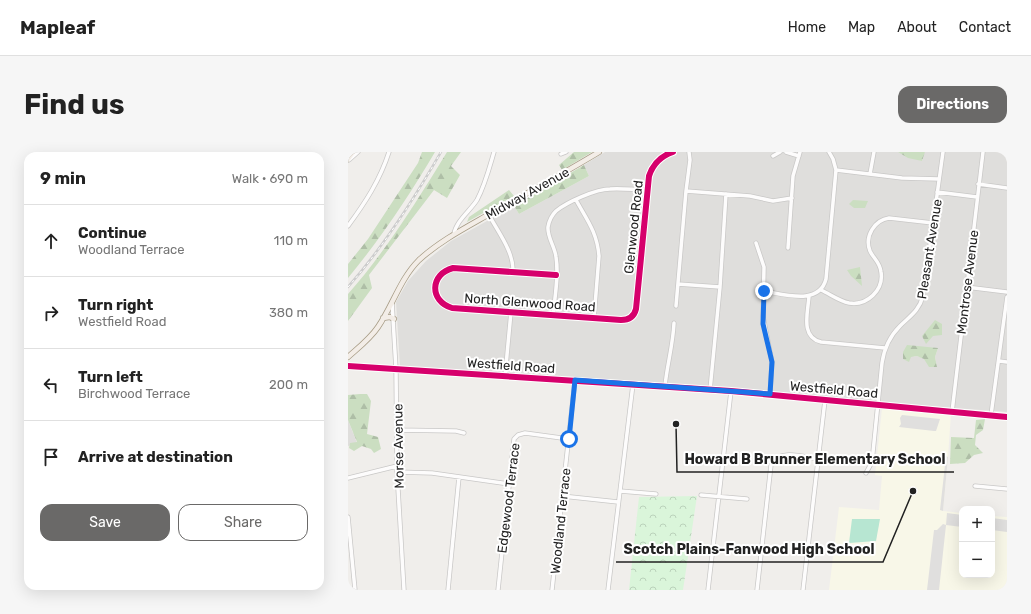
<!DOCTYPE html>
<meta charset="utf-8">
<style>
body{margin:0;font-family:Rubik,sans-serif;background:#f6f6f6;color:#222}
.controls{position:absolute;right:12px;bottom:12px;display:grid;overflow:hidden;border-radius:8px;box-shadow:0 4px 16px #0002}
.controls button{width:36px;height:36px;display:grid;place-items:center;padding:0;border:0;border-bottom:1px solid #e0e0e0;background:#fff;color:#222;font:20px sans-serif}
.stop{position:absolute;width:12px;height:12px;margin:-9px;border:3px solid #1a73e8;border-radius:50%;background:#fff}
.stop.end{background:#1a73e8;border-color:#fff;box-shadow:0 1px 4px #0008}
.list{margin:0;padding:0;list-style:none}
h2{display:flex;justify-content:space-between;align-items:center;height:52px;margin:0;padding:0 16px;font-size:17px}
h2 small{font-size:13px;font-weight:400;color:#767676}
.list li{display:grid;grid-template-columns:26px 1fr auto;gap:12px;align-items:center;box-sizing:border-box;height:72px;padding:0 16px;border-top:1px solid #e0e0e0}
.list b{display:block;font-size:15px;white-space:nowrap}
.list p{margin:0;font-size:13px;white-space:nowrap;color:#767676}
.list em{font-size:13px;font-style:normal;color:#767676}
.actions{display:flex;gap:8px;padding:12px 16px}
.actions a{flex:1;padding:9px 0;border:1px solid #6a6968;border-radius:12px;text-align:center;font-size:14px;color:#6a6968}
.actions .main{background:#6a6968;color:#fff}
.icon{flex:none;width:22px;height:22px;fill:none;stroke:currentColor;stroke-width:2;stroke-linecap:round;stroke-linejoin:round}
.map{position:relative;flex:none;width:659px;height:438px;overflow:hidden;border-radius:12px}
header{display:flex;align-items:center;gap:24px;box-sizing:border-box;height:56px;padding:0 20px;background:#fff;border-bottom:1px solid #e0e0e0}
header strong{font-size:19px}
nav{display:flex;gap:22px;margin-inline-start:auto;font-size:14px}
.intro{display:flex;align-items:center;justify-content:space-between;box-sizing:border-box;height:96px;padding:0 24px}
h1{margin:0;font-size:28px}
.button{padding:10px 18px;border-radius:12px;background:#6a6968;color:#fff;font-size:14px;font-weight:700}
main{display:flex;gap:24px;padding:0 24px}
aside{flex:1;background:#fff;border-radius:12px;box-shadow:0 4px 16px #0002}
.map>svg:first-child{display:block}
.residential{fill:#dfdedc;fill-rule:evenodd}
.education{fill:#f8f7e8}
.forest{fill:url(#forest-firs)}
.park{fill:url(#park-crowns)}
.pitch{fill:#b7e6d2}
.parking{fill:#e0dfde}
.lines{fill:none;stroke-linecap:round;stroke-linejoin:round}
.minor-casing{stroke:#c9c8c7;stroke-width:5}
.major-casing{stroke:#a79c86;stroke-width:6}
.minor{stroke:#fdfcfc;stroke-width:3.5}
.major{stroke:#f3ede7;stroke-width:4.5}
.rail-casing{stroke:#ccc;stroke-width:2.5}
.rail{stroke:#fff;stroke-width:1;stroke-dasharray:3;stroke-linecap:butt}
.cycleway-casing{stroke:#fff;stroke-width:8}
.cycleway{stroke:#d6006c;stroke-width:6}
.route{stroke:#1a73e8;stroke-width:5}
.labels{text-anchor:middle;stroke-width:4;stroke-linejoin:round;paint-order:stroke}
.street-label{font-size:13px;fill:#222;stroke:#fff}
.leader{fill:none;stroke:#222;stroke-width:1.5}
.callout-dot{fill:#222;stroke:#fff;stroke-width:1.5}
.callout-label{font-size:14px;text-anchor:middle;font-weight:bold;fill:#222;stroke:#fff;stroke-width:4;stroke-linejoin:round;paint-order:stroke}
</style>
<header>
<strong>Mapleaf</strong>
<nav><a>Home</a><a>Map</a><a>About</a><a>Contact</a></nav>
</header>
<div class="intro"><h1>Find us</h1><a class="button">Directions</a></div>
<main>
<aside>
<h2>9 min<small>Walk · 690 m</small></h2>
<ul class="list">
<li><svg class="icon" aria-label="ahead" viewBox="0 0 24 24"><path d="M12 20V5M6 11l6-6 6 6"/></svg><div><b>Continue</b><p>Woodland Terrace</p></div><em>110 m</em></li>
<li><svg class="icon" aria-label="right" viewBox="0 0 24 24"><path d="M7 20v-9h11M14 6l5 5-5 5"/></svg><div><b>Turn right</b><p>Westfield Road</p></div><em>380 m</em></li>
<li><svg class="icon" aria-label="left" viewBox="0 0 24 24"><path d="M17 20v-9H6M10 6l-5 5 5 5"/></svg><div><b>Turn left</b><p>Birchwood Terrace</p></div><em>200 m</em></li>
<li><svg class="icon" aria-label="arrive" viewBox="0 0 24 24"><path d="M6 21V4h12l-3 4 3 4H6"/></svg><div><b>Arrive at destination</b></div></li>
</ul>
<div class="actions"><a class="main">Save</a><a>Share</a></div>
</aside>
<div class="map">
<svg width="659" height="438" viewBox="0 0 659 438">
<defs>
<pattern id="forest-firs" width="22" height="20" patternUnits="userSpaceOnUse"><rect width="22" height="20" fill="#cbdec1"/><path d="M5 1l3.5 6h-7zM16 11l3.5 6h-7z" fill="#aebea6"/></pattern>
<pattern id="park-crowns" width="20" height="18" patternUnits="userSpaceOnUse"><rect width="20" height="18" fill="#daf5da"/><path d="M2 6a3 3 0 1 1 6 0M12 15a3 3 0 1 1 6 0" fill="none" stroke="#bbd2bb"/></pattern>
</defs>
<rect width="100%" height="100%" fill="#f0eeeb"/>
<path class="residential" d="M257,0H550L574,9L577,0H659V260L52,214L48,150L60,129L78,109L103,89L166,54L171,62L241,24L236,13ZM590,196L587,205L589,215L576,206L569,204L563,205Z
M0,268L9,291L0,294Z"/>
<path class="education" d="M534,256L603,262L600,305L595,359L614,361V423H644V364L659,365V438H481L491,355L531,358L534,324L527,323Z"/>
<path class="forest" d="M74,0H87C61,44 33,86 0,126V112L20,87L70,11Z
M99,0H113L103,14L112,23L99,46L86,38L21,123L24,136L0,169V142C38,99 69,49 99,0Z
M226,0H244L214,18L211,13Z
M550,0H577L574,9L560,6Z
M236,13L241,24L171,62L166,54Z
M161,38L166,44L119,70L121,65Z
M505,48L520,49L517,56H506L501,52Z
M512,115L514,134L503,124L499,118Z
M587,168L594,172V183L585,184L578,192L574,184Z
M559,193L590,196L587,205L589,215H581L576,207L569,204L563,205L561,210L555,207V200Z
M12,242H19L23,249L19,282L30,285L33,297L26,301L23,297L14,294L6,299L1,296L2,291L9,290L0,268V243Z
M637,267L635,278L628,283L627,293L635,301L626,303L617,311L602,312L603,285L626,286L628,268Z"/>
<path class="park" d="M349,344L335,438H281L291,345Z"/>
<path class="pitch" d="M504,367H532L528,389L501,391Z"/>
<path class="parking" d="M554,263L592,267L588,279H586L551,275L553,272L552,266Z
M598,304L600,305L595,359L592,358Z
M599,361L614,363V375L598,373L591,438H579L586,378H589L595,372L598,373Z
M644,366L659,368V380L644,378Z"/>
<g class="lines">
<defs>
<path id="minor" d="M438,0L451,4
M213,2L218,0
M425,4L432,0
M1,8L10,0
M488,18L554,26L591,27
M522,22L526,0
M630,32L659,36
M338,39L402,44L425,49L444,46
M589,40L629,45
M228,48C239,68 249,80 251,104L246,166
M141,63C150,80 166,100 165,120
M0,74C17,51 32,28 41,0
M106,82C108,69 122,59 129,48C137,33 141,17 146,0
M408,91L416,115L415,164L424,210L422,242
M440,96L445,24L452,0
M208,123L105,116C82,122 81,149 104,156L273,168C281,168 286,165 288,157L301,24C305,12 313,4 325,0
M330,132L372,135
M618,135L659,140
M473,138C482,142 491,149 501,151C519,154 536,138 533,120C532,110 525,106 522,99C516,84 527,68 541,66L585,71
M415,139C436,142 471,154 478,127L488,18L485,7L481,0
M461,144C460,160 452,185 473,190L537,196
M44,150L48,217L49,320L56,438
M328,154L338,39L342,8L341,0
M205,163C207,144 211,123 208,105C207,95 199,85 200,75C201,69 204,63 208,59C219,50 248,37 262,37C274,36 287,38 299,38
M651,209L659,210
M0,214L383,239L659,265
M157,224L163,160
M317,234C319,213 325,193 326,171
M362,238L372,135L378,42
M604,260L635,0
M643,263L659,145
M49,278L108,279L116,281
M49,320L84,321L161,332
M518,321L524,310L534,211C536,197 542,184 552,174C562,164 571,159 575,144L595,0
M0,326L49,314
M627,334L659,337
M272,339L308,342
M353,343L399,347
M214,344L270,350
M0,365L7,438
M100,438L111,325
M150,438L166,287L170,283L177,281L221,287
M204,438L227,228
M260,438L285,232
M360,438L383,239
M409,438L423,313C431,296 455,305 470,307
M455,438L477,248"/>
<path id="major" d="M0,7L5,0
M35,166L42,165L46,167
M0,205C10,196 22,187 30,175C45,153 52,127 71,108C93,88 119,75 145,60C180,41 216,21 251,0"/>
</defs>
<use href="#minor" class="minor-casing"/>
<use href="#major" class="major-casing"/>
<use href="#minor" class="minor"/>
<use href="#major" class="major"/>
<defs>
<path id="rail" d="M0,135C36,94 66,47 93,0"/>
</defs>
<use href="#rail" class="rail-casing"/>
<use href="#rail" class="rail"/>
<defs>
<path id="cycleway" d="M208,123L105,116C82,122 81,149 104,156L273,168C281,168 286,165 288,157L301,24C305,12 313,4 325,0
M0,214L383,239L659,265"/>
</defs>
<use href="#cycleway" class="cycleway-casing"/>
<use href="#cycleway" class="cycleway"/>
</g>
<g class="lines">
<path class="route" d="M221,287L227,228L422,242L424,210L415,172L416,139"/>
</g>
<g class="labels">
<g class="street-label">
<text transform="translate(179 41) rotate(-29)" y="5">Midway Avenue</text>
<text transform="translate(285 75) rotate(-84)" y="5">Glenwood Road</text>
<text transform="translate(581 97) rotate(-81)" y="5">Pleasant Avenue</text>
<text transform="translate(619 130) rotate(-83)" y="5">Montrose Avenue</text>
<text transform="translate(182 150) rotate(4)" y="5">North Glenwood Road</text>
<text transform="translate(163 213) rotate(4)" y="5">Westfield Road</text>
<text transform="translate(486 237) rotate(5)" y="5">Westfield Road</text>
<text transform="translate(50 294) rotate(-91)" y="5">Morse Avenue</text>
<text transform="translate(160 346) rotate(-83)" y="5">Edgewood Terrace</text>
<text transform="translate(212 369) rotate(-84)" y="5">Woodland Terrace</text>
</g>
</g>
<path class="leader" d="M328 272L329 320H606M565 339L535 410H268"/>
<g class="callout-dot">
<circle cx="328" cy="272" r="4"/>
<circle cx="565" cy="339" r="4"/>
</g>
<g class="callout-label">
<text x="467" y="312">Howard B Brunner Elementary School</text>
<text x="401" y="402">Scotch Plains-Fanwood High School</text>
</g>
</svg>
<div class="controls">
<button>+</button>
<button>−</button>
</div>
<div class="stop" style="left:221px;top:287px"></div>
<div class="stop end" style="left:416px;top:139px"></div>
</div>
</main>
